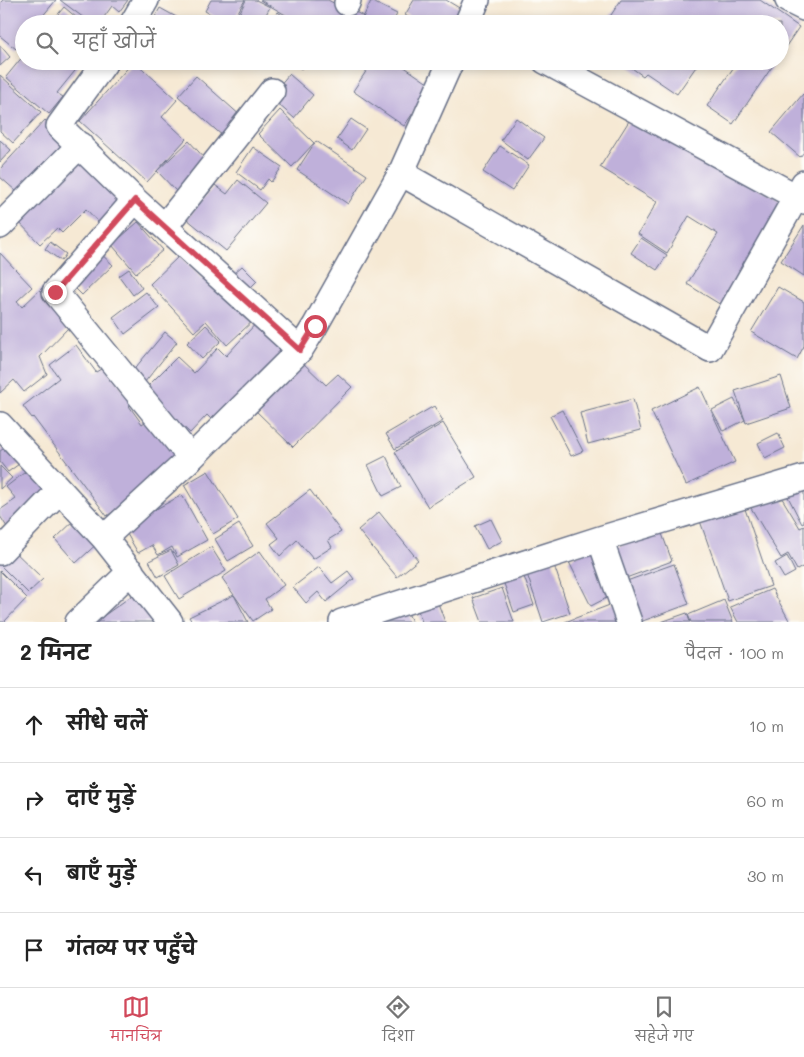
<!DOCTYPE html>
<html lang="hi">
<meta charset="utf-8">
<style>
body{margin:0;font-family:Mali,"Playpen Sans Deva",sans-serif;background:#f6f6f6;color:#222}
.stop{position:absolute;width:15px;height:15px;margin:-11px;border:4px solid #d1495b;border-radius:50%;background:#fff}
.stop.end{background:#d1495b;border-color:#fff;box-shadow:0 1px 5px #0008}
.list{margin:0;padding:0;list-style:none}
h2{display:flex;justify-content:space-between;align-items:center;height:65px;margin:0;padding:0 20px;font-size:21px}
h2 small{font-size:16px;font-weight:400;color:#767676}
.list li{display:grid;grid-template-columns:32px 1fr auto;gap:15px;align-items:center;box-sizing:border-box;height:75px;padding:0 20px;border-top:1px solid #e0e0e0}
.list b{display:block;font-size:19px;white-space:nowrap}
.list em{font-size:16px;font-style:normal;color:#767676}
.icon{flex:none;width:28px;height:28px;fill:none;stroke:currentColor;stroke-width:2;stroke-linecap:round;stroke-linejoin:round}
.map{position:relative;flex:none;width:804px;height:622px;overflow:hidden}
.search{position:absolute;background:#fff;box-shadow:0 2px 8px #0003;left:15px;right:15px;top:15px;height:55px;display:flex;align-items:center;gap:12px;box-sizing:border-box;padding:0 18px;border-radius:28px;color:#767676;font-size:19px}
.sheet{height:365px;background:#fff}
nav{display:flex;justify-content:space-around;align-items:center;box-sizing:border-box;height:70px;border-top:1px solid #e0e0e0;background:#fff;font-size:14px;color:#767676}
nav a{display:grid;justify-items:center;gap:2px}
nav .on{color:#d1495b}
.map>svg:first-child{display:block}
.building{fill:#bfb0da}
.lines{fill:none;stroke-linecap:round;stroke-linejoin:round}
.minor-casing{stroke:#687087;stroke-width:28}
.minor{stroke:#fff;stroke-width:25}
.route{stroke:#d1495b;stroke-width:6}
</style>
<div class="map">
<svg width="804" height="622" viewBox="0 0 804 622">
<rect width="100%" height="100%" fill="#fdfcf7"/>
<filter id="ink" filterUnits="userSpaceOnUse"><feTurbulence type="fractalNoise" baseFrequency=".02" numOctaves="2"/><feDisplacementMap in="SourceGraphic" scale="10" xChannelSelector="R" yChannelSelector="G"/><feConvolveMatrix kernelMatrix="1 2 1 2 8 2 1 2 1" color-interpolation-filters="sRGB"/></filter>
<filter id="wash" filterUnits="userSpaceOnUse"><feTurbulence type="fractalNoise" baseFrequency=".0096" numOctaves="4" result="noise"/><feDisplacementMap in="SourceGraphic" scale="20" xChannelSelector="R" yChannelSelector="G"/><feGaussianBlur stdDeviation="1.12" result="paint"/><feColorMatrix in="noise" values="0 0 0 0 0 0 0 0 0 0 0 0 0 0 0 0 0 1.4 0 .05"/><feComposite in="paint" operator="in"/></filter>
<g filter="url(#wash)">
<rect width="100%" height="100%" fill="#f6e9d4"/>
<g id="blocks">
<path class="building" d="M3,0H56L36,24H24V39L16,49L0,36V3Z
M60,0H128L119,12L112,6L99,24H92Z
M211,0H245L231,24H228L205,11Z
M246,0H256L270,7L261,24H248L237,18Z
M260,0H328L341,7L342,5L363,16L359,24H301Z
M414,0H446L461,9L452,24H419L405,15Z
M621,0H760L799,27L780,55V24H605Z
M371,1L397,14L392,24H360Z
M64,7L84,24H50Z
M160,8L189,24H151Z
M278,12L293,24H268Z
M0,45L10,57L0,66Z
M24,55V61H83L57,93L63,97L49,114L6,77Z
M134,61L177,100L162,117L186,139L147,182L80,121Z
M292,61H308L301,69Z
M373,61H406L403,66L432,86L404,126L353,91Z
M622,61H700L677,94L646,73L643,76Z
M738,61H776L733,124L707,106Z
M289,74L313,95L294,118L270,97Z
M0,75L41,112L13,143L0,131Z
M196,76L242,117L225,138L178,96Z
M803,94L804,95V152L800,157L771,132Z
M280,110L314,143L292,167L258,134Z
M634,113L786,204L726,308L687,284L718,234L689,216L667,253L638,234L657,202L600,167Z
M516,118L544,138L528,160L501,140Z
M351,119L366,129L352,150L337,139Z
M45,120L72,146L24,198L0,177V169Z
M0,140L11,150L0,162Z
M189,141L207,161L176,191L157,171Z
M316,141L367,175L348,204L297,170Z
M500,146L529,165L512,191L483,172Z
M253,147L282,167L271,182L268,179L260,190L236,172Z
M82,153L126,199L100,224L86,209L62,233L57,228L40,244L15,218Z
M238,180L266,203L226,251L187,219L215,185L227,194Z
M138,222L163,250L136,273L112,245Z
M804,225V276L781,261Z
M641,238L667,255L657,270L631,253Z
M50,242L66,254L61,261L45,249Z
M0,253L32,287L17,301L22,307L43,287L70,326L40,357L47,374L24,392L14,380L0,393Z
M100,253L113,265L82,295L70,283Z
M180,255L203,280L212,272L255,319L227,345L206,321L194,332L150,284Z
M242,266L257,281L249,289L233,274Z
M129,269L142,288L133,295L119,276Z
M778,287L804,302V346L797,359L751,332Z
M146,292L159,308L125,334L113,317Z
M259,320L288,348L217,425L207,415L190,433L144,390L177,357L194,373L218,348L226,356Z
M206,325L221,341L202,359L187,343Z
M165,332L177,342L144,383L131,373Z
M76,345L96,372L106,366L133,403L129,406L142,424L151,418L182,461L107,516L33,417L32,418L23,406L59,378L50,365Z
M301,361L326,385L338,374L352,387L293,447L254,409Z
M781,376L791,408L746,423L735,391Z
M700,387L735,462L686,485L651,411Z
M633,399L641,430L588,444L580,413Z
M734,399L745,420L723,431L712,410Z
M434,406L443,421L395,449L386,434Z
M562,410L583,451L571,456L550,416Z
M443,423L476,477L428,507L395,452Z
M778,433L785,448L765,458L758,443Z
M12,443L26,459L8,472L0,462V451Z
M386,456L401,487L383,496L368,465Z
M34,465L53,489L7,527L0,516V510L16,499L6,487Z
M0,466L12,478L0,489Z
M208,471L238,519L213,534L184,485Z
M804,483V523L802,524L784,489Z
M310,490L341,532L328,540L332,547L313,559L297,540L280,556L271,544L279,538L267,523Z
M182,495L207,540L177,557L172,547L158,555L152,545L138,553L123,527Z
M780,495L800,528L804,526V566L797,570L788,554L781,558L751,508Z
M743,503L771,586L728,601L699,518Z
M379,512L418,560L397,577L358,530Z
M79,516L101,540L76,563L55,539Z
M491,519L502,541L487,549L475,526Z
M239,524L253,546L228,561L215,539Z
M661,531L672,561L626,578L615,547Z
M8,545L43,579L28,593L0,565V553Z
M211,547L226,571L179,599L165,576Z
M592,547L616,593L591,606L568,560Z
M171,550L179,565L158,577L149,561Z
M260,551L284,585L265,599L271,609L253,621L234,595L248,622H192L189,617L234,595L222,578Z
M787,556L795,572L784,578L775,563Z
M552,559L570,613L543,622L525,568Z
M674,564L689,604L640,622L624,582Z
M319,567L332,583L348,571L354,579L326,602L318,592L306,603L293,587Z
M0,571L27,598L4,622H0Z
M522,571L534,605L514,612L502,578Z
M502,588L514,622H482L473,598Z
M772,589L790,622H738L730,607Z
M137,592L158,622H95Z
M435,595L445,622H422L415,602Z
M724,600L733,622H691L688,615Z
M615,603L622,622H565Z
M404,604L412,622H383L380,616Z
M687,613L690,622H661Z"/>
</g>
</g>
<g filter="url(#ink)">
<use href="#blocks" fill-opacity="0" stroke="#687087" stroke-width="1"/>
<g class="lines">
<defs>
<path id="minor" d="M788,0L804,8
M347,3L348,0
M132,24L146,0
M467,24L477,0
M106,61L59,126L135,200L300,350L315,326L401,173L451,61
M545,61L804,201
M401,173L710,349L804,183
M135,200L55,292L191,458
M0,226L80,145
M165,226L272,91
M0,425L104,538
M600,539L629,622
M0,552L60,490
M78,622L131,571
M170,622L104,538L191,458L300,350
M342,622L600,539L804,478"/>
</defs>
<use href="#minor" class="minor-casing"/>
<use href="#minor" class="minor"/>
</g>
</g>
<g class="lines" filter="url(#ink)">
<path class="route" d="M55,292L135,200L300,350L315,326"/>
</g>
</svg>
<div class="stop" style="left:315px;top:326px"></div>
<div class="stop end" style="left:55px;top:292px"></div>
<div class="search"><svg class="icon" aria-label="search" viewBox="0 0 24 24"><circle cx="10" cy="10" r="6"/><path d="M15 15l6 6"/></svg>यहाँ खोजें</div>
</div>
<section class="sheet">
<h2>2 मिनट<small>पैदल · 100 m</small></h2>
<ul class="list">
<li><svg class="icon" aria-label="ahead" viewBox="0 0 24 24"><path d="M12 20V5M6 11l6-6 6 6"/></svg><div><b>सीधे चलें</b></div><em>10 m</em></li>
<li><svg class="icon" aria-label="right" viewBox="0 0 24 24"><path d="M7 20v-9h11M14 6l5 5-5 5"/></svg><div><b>दाएँ मुड़ें</b></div><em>60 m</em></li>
<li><svg class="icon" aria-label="left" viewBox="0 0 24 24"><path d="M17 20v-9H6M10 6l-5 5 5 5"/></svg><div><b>बाएँ मुड़ें</b></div><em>30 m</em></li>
<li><svg class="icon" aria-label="arrive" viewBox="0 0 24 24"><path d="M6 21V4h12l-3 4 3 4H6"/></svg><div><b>गंतव्य पर पहुँचे</b></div></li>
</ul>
</section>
<nav>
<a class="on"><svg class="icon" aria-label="map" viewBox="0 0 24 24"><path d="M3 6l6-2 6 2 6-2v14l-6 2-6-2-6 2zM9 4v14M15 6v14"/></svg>मानचित्र</a>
<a><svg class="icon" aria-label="directions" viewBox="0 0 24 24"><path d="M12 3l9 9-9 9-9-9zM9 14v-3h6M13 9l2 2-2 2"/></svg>दिशा</a>
<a><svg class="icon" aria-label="saved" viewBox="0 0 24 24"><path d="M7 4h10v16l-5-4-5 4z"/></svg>सहेजे गए</a>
</nav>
